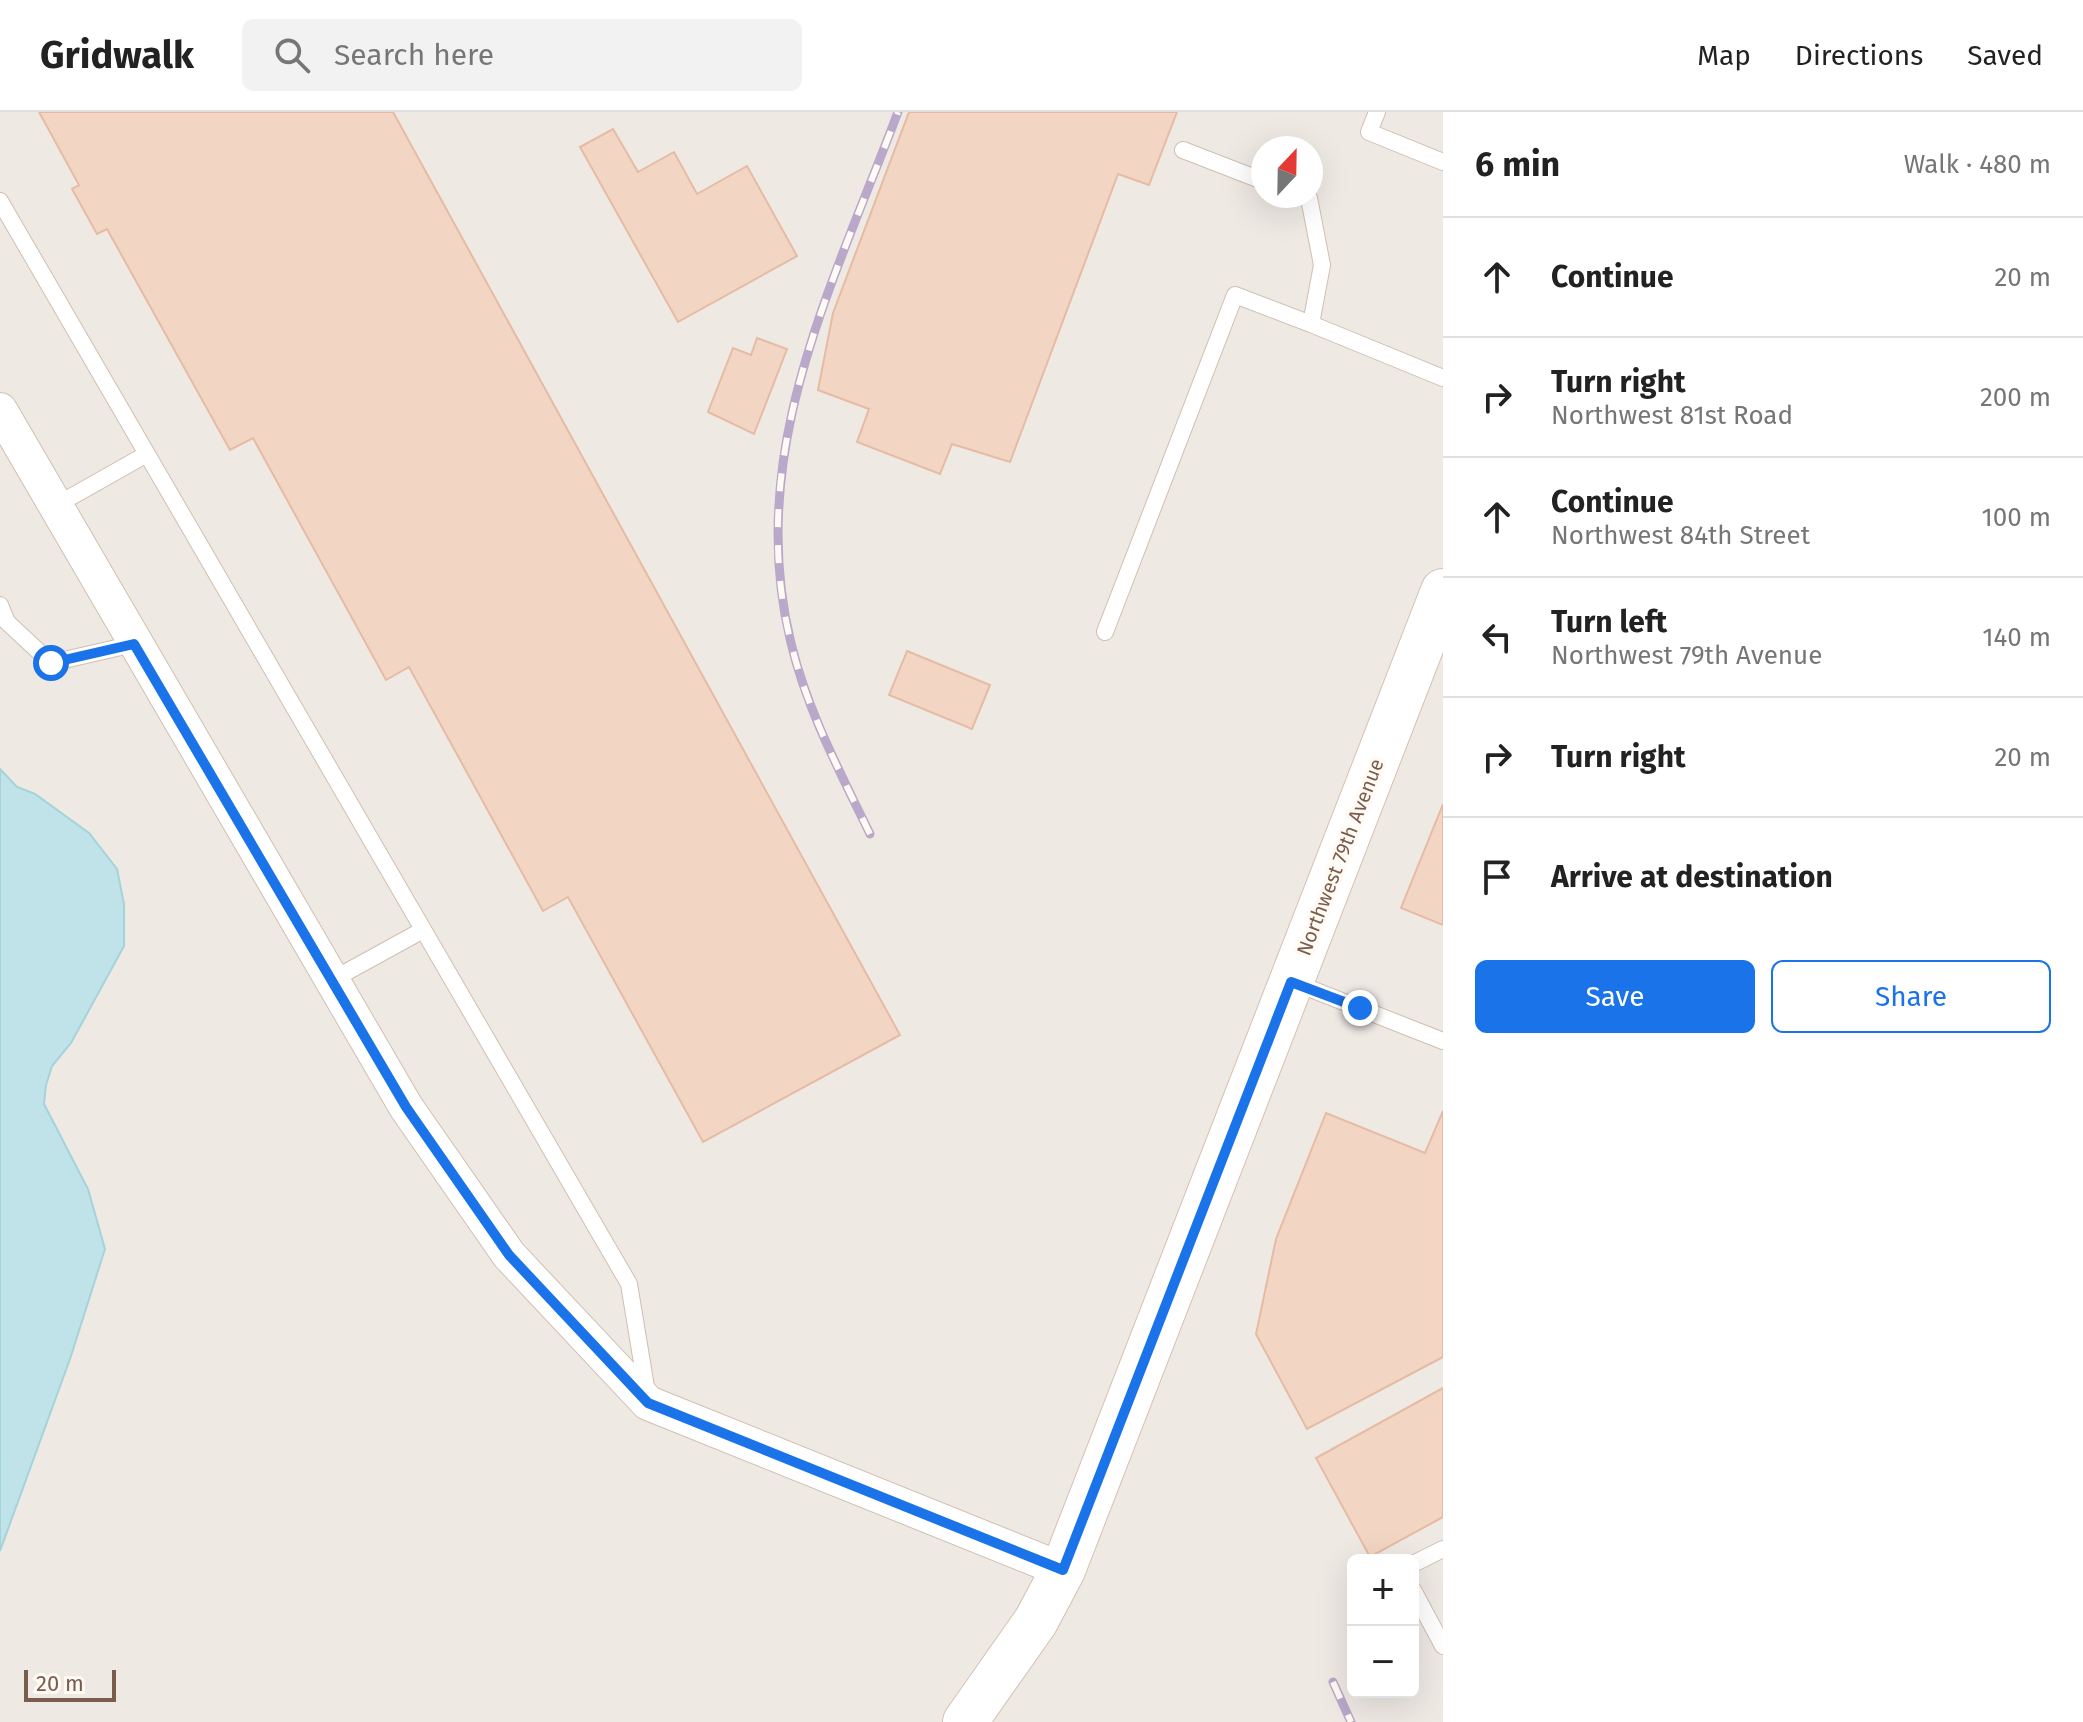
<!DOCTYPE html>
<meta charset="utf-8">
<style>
body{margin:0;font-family:"Fira Sans",sans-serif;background:#f2f2f2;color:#222}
.controls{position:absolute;right:24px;bottom:24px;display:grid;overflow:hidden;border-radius:12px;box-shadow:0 8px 32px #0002}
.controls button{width:72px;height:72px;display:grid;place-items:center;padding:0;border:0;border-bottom:2px solid #e0e0e0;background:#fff;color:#222;font:40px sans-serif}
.compass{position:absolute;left:1251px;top:24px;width:72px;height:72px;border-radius:50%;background:#fff;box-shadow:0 8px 32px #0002;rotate:22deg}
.scale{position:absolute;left:24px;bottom:20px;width:92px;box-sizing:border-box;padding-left:8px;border:4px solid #7a5c4d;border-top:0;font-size:22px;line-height:28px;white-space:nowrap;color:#7a5c4d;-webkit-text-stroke:6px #fffaf3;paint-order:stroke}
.stop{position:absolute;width:24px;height:24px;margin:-18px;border:6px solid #1a73e8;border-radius:50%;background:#fff}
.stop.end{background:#1a73e8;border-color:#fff;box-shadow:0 2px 8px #0008}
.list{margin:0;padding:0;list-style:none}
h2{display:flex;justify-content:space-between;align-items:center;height:104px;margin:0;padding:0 32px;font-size:34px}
h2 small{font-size:26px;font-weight:400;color:#767676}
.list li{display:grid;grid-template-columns:52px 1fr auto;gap:24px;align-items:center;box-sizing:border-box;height:120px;padding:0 32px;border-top:2px solid #e0e0e0}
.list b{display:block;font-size:30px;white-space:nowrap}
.list p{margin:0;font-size:26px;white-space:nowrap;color:#767676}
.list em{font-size:26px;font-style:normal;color:#767676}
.actions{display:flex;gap:16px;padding:24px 32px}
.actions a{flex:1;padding:18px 0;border:2px solid #1a73e8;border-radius:12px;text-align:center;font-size:28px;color:#1a73e8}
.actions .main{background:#1a73e8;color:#fff}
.icon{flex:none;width:44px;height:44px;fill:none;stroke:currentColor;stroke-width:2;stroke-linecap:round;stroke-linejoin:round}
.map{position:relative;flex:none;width:1443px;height:1610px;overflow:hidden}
header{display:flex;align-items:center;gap:48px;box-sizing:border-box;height:112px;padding:0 40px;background:#fff;border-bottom:2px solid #e0e0e0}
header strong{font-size:38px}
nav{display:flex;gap:44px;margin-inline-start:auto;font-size:28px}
.search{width:560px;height:72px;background:#f2f2f2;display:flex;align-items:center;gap:20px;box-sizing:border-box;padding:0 28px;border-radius:12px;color:#767676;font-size:30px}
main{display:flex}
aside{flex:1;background:#fff}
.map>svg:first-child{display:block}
.industrial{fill:#efe9e4;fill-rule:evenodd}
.water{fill:#bfe3e8;stroke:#a5d3da;stroke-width:2}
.building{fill:#f3d5c3;stroke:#e6bba3;stroke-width:2}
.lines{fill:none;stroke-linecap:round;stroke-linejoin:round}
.service-casing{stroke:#d1beb0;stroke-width:18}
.minor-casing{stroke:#d1beb0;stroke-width:36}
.secondary-casing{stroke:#d6c0b0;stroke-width:46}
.service{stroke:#fff;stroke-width:16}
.minor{stroke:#fff;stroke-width:34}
.secondary{stroke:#fff;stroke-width:44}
.rail-casing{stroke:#b9a8c9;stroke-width:9}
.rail{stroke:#fffaf3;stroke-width:6;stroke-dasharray:18;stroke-linecap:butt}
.route{stroke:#1a73e8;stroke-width:10}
.labels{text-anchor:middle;stroke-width:7;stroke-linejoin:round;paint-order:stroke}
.street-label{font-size:20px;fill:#7a5c4d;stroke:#fffaf3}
</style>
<header>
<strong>Gridwalk</strong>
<div class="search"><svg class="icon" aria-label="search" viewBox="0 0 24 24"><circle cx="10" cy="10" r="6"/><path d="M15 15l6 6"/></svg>Search here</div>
<nav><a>Map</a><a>Directions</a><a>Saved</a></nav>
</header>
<main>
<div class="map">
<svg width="1443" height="1610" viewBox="0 0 1443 1610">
<rect width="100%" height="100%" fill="#fdf6ec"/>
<path class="industrial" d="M0,0H1443V1610H0ZM1263,36H1311V84H1263ZM1353,1448H1413V1580H1353Z"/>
<path class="water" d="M0,657L17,675L35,682L89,721L117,757L124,792V834L71,931L52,954L46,973L44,992L88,1077L105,1137L70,1247L0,1439Z"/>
<path class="building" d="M39,0H393L900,923L703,1030L568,785L543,799L409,555L386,568L253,326L230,338L107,117L97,122L72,77L79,73Z
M909,0H1177L1149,73L1118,62L1010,350L952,332L940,362L857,330L869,297L818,278L833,201Z
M613,17L638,60L674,40L697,82L747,54L797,144L678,210L580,35Z
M757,226L787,237L754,322L708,300L733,236L751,243Z
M907,539L990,573L972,617L889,583Z
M1443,692V813L1401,796Z
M1443,999V1245L1307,1317L1256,1222L1276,1127L1326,1001L1425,1041Z
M1443,1276V1405L1370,1445L1316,1346Z"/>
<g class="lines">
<defs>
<path id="service" d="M1377,0L1369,20L1443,50
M1183,38L1263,69
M1303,84L1309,86L1322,153L1311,212L1443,266
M0,89L629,1172L647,1281
M53,395L147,342
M0,493L7,510L51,551L134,532
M1105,520L1235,183L1311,212
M332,868L423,818
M1293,870L1443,929
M1413,1452L1443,1437
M1413,1478L1443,1534"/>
<path id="minor" d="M0,298L406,995L509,1143L648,1291L1063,1458"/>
<path id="secondary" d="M965,1610L1036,1509L1063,1458L1443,479"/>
</defs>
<use href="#service" class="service-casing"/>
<use href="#minor" class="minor-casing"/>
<use href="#secondary" class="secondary-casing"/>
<use href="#service" class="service"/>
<use href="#minor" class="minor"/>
<use href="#secondary" class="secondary"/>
<defs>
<path id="rail" d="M870,722C840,660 807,598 791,531C744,342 833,173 898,0
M1333,1570L1351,1610"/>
</defs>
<use href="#rail" class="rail-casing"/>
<use href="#rail" class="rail"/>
</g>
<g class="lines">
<path class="route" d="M51,551L134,532L406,995L509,1143L648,1291L1063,1458L1291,870L1360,896"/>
</g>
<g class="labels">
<g class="street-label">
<text transform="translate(1340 745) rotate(-69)" y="7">Northwest 79th Avenue</text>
</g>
</g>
</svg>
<div class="controls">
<button>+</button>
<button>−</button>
</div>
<svg class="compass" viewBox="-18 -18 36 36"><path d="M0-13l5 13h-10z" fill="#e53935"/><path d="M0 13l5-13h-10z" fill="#767676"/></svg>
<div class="scale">20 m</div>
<div class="stop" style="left:51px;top:551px"></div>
<div class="stop end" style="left:1360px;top:896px"></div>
</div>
<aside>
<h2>6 min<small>Walk · 480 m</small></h2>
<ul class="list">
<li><svg class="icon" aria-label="ahead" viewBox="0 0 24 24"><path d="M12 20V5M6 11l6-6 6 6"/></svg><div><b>Continue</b></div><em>20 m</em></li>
<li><svg class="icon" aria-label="right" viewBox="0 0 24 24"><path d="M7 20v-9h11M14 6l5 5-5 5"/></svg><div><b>Turn right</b><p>Northwest 81st Road</p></div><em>200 m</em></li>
<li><svg class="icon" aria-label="ahead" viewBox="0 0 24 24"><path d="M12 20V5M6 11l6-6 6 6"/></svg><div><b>Continue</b><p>Northwest 84th Street</p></div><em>100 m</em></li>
<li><svg class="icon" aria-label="left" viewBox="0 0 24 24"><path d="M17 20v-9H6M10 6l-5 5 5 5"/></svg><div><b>Turn left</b><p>Northwest 79th Avenue</p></div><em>140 m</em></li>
<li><svg class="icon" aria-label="right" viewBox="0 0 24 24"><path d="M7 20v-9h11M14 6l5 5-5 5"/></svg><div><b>Turn right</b></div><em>20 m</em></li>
<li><svg class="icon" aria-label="arrive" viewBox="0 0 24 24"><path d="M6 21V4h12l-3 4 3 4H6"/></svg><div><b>Arrive at destination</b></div></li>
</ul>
<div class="actions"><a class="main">Save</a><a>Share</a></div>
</aside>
</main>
